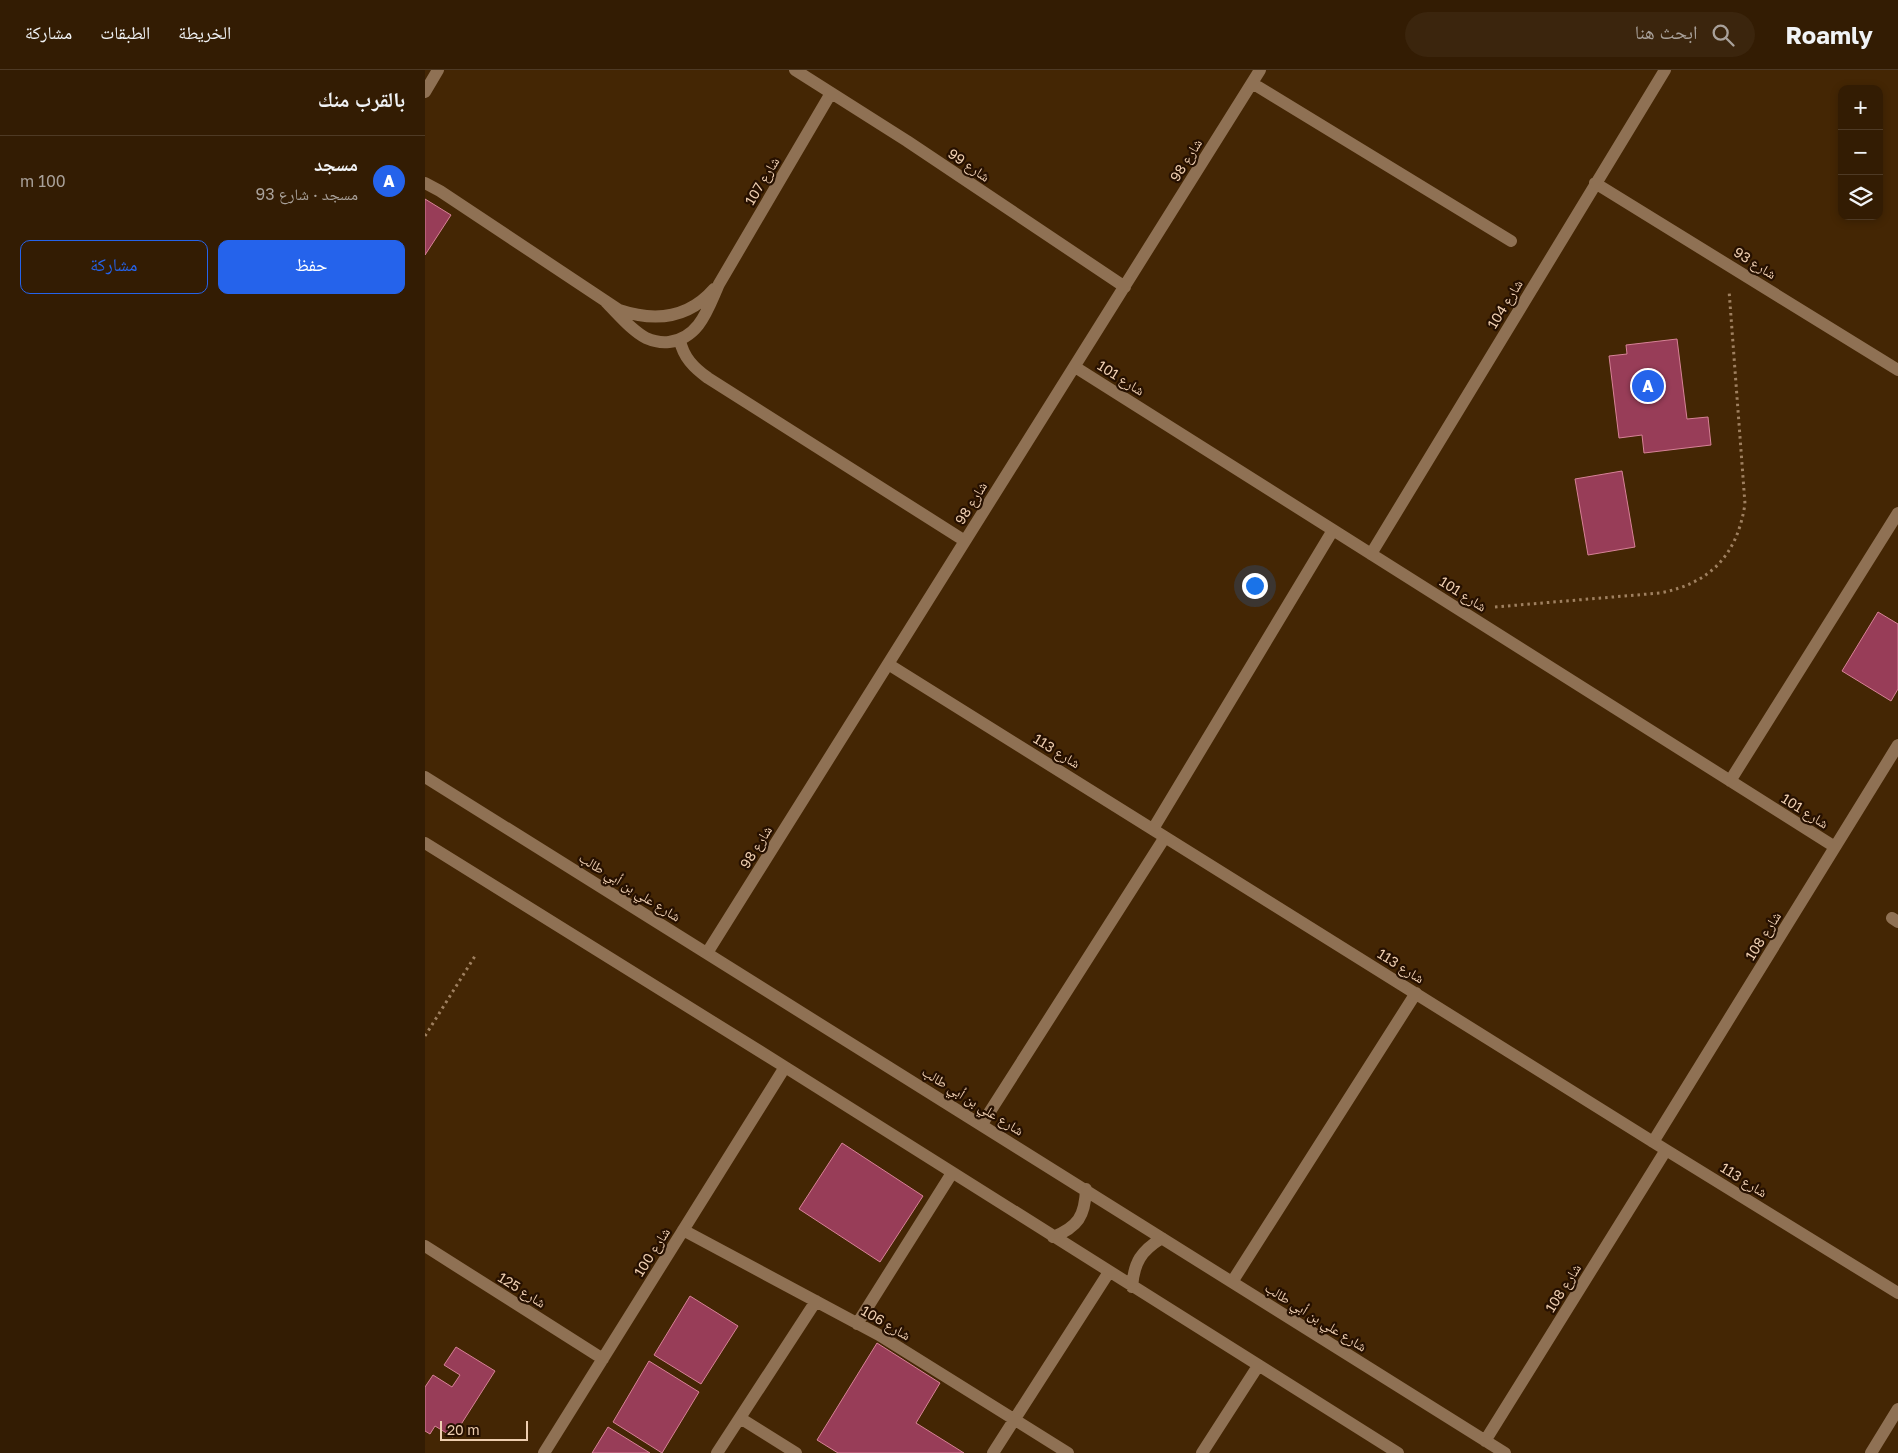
<!DOCTYPE html>
<html lang="ar">
<meta charset="utf-8">
<style>
body{margin:0;font-family:"Golos Text","Noto Naskh Arabic",sans-serif;background:#3b250d;color:#f1f3f6;direction:rtl}
.controls{position:absolute;right:15px;top:15px;display:grid;overflow:hidden;border-radius:10px;box-shadow:0 2px 8px #0003}
.controls button{width:45px;height:45px;display:grid;place-items:center;padding:0;border:0;border-bottom:1px solid #4e3a25;background:#331c03;color:#f1f3f6;font:25px sans-serif}
.scale{position:absolute;left:15px;bottom:12px;width:88px;box-sizing:border-box;padding-left:5px;border:2px solid #eeceb0;border-top:0;font-size:14px;line-height:18px;white-space:nowrap;color:#eeceb0;-webkit-text-stroke:4px #261000;paint-order:stroke}
.you{position:absolute;left:829px;top:515px;width:18px;height:18px;margin:-12px;border:4px solid #fff;border-radius:50%;background:#1a73e8;box-shadow:0 0 0 8px #1a73e833}
.badge{display:grid;place-items:center;width:32px;height:32px;border-radius:50%;background:#2563eb;color:#fff;font-size:16px;font-weight:700}
.pin{position:absolute;translate:-50% -50%;border:2px solid #fff;box-shadow:0 1px 5px #0006}
.list{margin:0;padding:0;list-style:none}
h2{display:flex;justify-content:space-between;align-items:center;height:65px;margin:0;padding:0 20px;font-size:21px}
h2 small{font-size:16px;font-weight:400;color:#a9a19a}
.list li{display:grid;grid-template-columns:32px 1fr auto;gap:15px;align-items:center;box-sizing:border-box;height:90px;padding:0 20px;border-top:1px solid #4e3a25}
.list b{display:block;font-size:19px;white-space:nowrap}
.list p{margin:0;font-size:16px;white-space:nowrap;color:#a9a19a}
.list em{font-size:16px;font-style:normal;color:#a9a19a}
.actions{display:flex;gap:10px;padding:15px 20px}
.actions a{flex:1;padding:11px 0;border:1px solid #2563eb;border-radius:10px;text-align:center;font-size:18px;color:#2563eb}
.actions .main{background:#2563eb;color:#fff}
.icon{flex:none;width:28px;height:28px;fill:none;stroke:currentColor;stroke-width:2;stroke-linecap:round;stroke-linejoin:round}
.map{position:relative;flex:none;width:1473px;height:1383px;overflow:hidden;direction:ltr}
header{display:flex;align-items:center;gap:30px;box-sizing:border-box;height:70px;padding:0 25px;background:#331c03;border-bottom:1px solid #4e3a25}
header strong{font-size:24px}
nav{display:flex;gap:28px;margin-inline-start:auto;font-size:18px}
.search{width:350px;height:45px;background:#3b250d;display:flex;align-items:center;gap:12px;box-sizing:border-box;padding:0 18px;border-radius:28px;color:#a9a19a;font-size:19px}
main{display:flex}
aside{flex:1;background:#331c03}
.map>svg:first-child{display:block}
.building{fill:#983d58;stroke:#d78297}
.lines{fill:none;stroke-linecap:round;stroke-linejoin:round}
.path{stroke:#9f8060;stroke-width:3;stroke-dasharray:2.5 4;stroke-linecap:butt}
.minor{stroke:#8f7154;stroke-width:12}
.labels{text-anchor:middle;stroke-width:4.5;stroke-linejoin:round;paint-order:stroke}
.street-label{font-size:14px;fill:#eeceb0;stroke:#261000}
</style>
<header>
<strong>Roamly</strong>
<div class="search"><svg class="icon" aria-label="search" viewBox="0 0 24 24"><circle cx="10" cy="10" r="6"/><path d="M15 15l6 6"/></svg>ابحث هنا</div>
<nav><a>الخريطة</a><a>الطبقات</a><a>مشاركة</a></nav>
</header>
<main>
<div class="map">
<svg width="1473" height="1383" viewBox="0 0 1473 1383">
<rect width="100%" height="100%" fill="#442604"/>
<path class="building" d="M0,129L26,145L0,185Z
M1252,269L1262,349L1283,347L1286,375L1219,383L1217,365L1194,368L1184,286L1202,284L1201,275Z
M1197,401L1210,477L1163,485L1150,409Z
M1453,542L1473,554V619L1466,631L1417,601Z
M417,1073L498,1126L455,1192L374,1139Z
M265,1226L313,1256L276,1314L229,1285Z
M452,1273L515,1313L491,1353L539,1383H413L392,1370Z
M31,1277L70,1301L28,1367L10,1356L5,1364L0,1361V1317L8,1305L27,1317L35,1305L19,1295Z
M224,1291L274,1322L237,1383L188,1352Z
M183,1357L225,1383H167Z"/>
<g class="lines">
<path class="path" d="M1070,537L1235,523C1286,513 1312,485 1320,434L1304,220
M0,966L50,886"/>
<path class="minor" d="M370,0L482,71L700,217
M827,13L1086,171
M0,22L13,0
M0,113L15,121L194,240C230,252 263,249 289,219
M1170,113L1473,300
M181,232C193,244 206,260 221,268C228,271 237,273 244,272C275,268 283,238 294,214L406,23
M255,270C258,287 269,298 283,308L540,471
M650,297L1410,777
M946,484L1240,0
M463,594L1241,1080L1473,1223
M0,707L1080,1383
M1305,711L1473,443
M728,759L908,460
M0,773L360,997L973,1383
M1467,848L1473,852
M282,883L835,0
M557,1054L740,767
M1228,1072L1473,675
M258,1160L454,1265L643,1383
M628,1167C653,1157 660,1146 661,1119
M0,1176L178,1289
M807,1212L991,923
M707,1217C709,1192 716,1181 737,1168
M432,1254L527,1103
M315,1348L371,1383
M1060,1371L1241,1080
M119,1383L360,997
M292,1383L391,1231
M568,1383L684,1202
M777,1383L833,1296
M1446,1383L1473,1339"/>
</g>
<g class="labels">
<g class="street-label">
<text transform="translate(761 90) rotate(-58)" y="5">شارع 98</text>
<text transform="translate(544 95) rotate(34)" y="5">شارع 99</text>
<text transform="translate(337 111) rotate(-59)" y="5">شارع 107</text>
<text transform="translate(1330 193) rotate(32)" y="5">شارع 93</text>
<text transform="translate(1080 234) rotate(-59)" y="5">شارع 104</text>
<text transform="translate(696 308) rotate(32)" y="5">شارع 101</text>
<text transform="translate(546 433) rotate(-58)" y="5">شارع 98</text>
<text transform="translate(1038 524) rotate(32)" y="5">شارع 101</text>
<text transform="translate(632 681) rotate(32)" y="5">شارع 113</text>
<text transform="translate(1380 741) rotate(32)" y="5">شارع 101</text>
<text transform="translate(331 777) rotate(-58)" y="5">شارع 98</text>
<text transform="translate(205 817) rotate(32)" y="5">شارع علي بن أبي طالب</text>
<text transform="translate(1338 866) rotate(-58)" y="5">شارع 108</text>
<text transform="translate(976 896) rotate(32)" y="5">شارع 113</text>
<text transform="translate(548 1031) rotate(32)" y="5">شارع علي بن أبي طالب</text>
<text transform="translate(1319 1110) rotate(32)" y="5">شارع 113</text>
<text transform="translate(227 1182) rotate(-58)" y="5">شارع 100</text>
<text transform="translate(1138 1218) rotate(-58)" y="5">شارع 108</text>
<text transform="translate(97 1220) rotate(32)" y="5">شارع 125</text>
<text transform="translate(891 1247) rotate(32)" y="5">شارع علي بن أبي طالب</text>
<text transform="translate(461 1253) rotate(30)" y="5">شارع 106</text>
</g>
</g>
</svg>
<div class="controls">
<button>+</button>
<button>−</button>
<button><svg class="icon" aria-label="layers" viewBox="0 0 24 24"><path d="M12 4l9 5-9 5-9-5zM3 14l9 5 9-5"/></svg></button>
</div>
<div class="scale">20 m</div>
<div class="you"></div>
<div class="pin badge" style="left:1223px;top:316px">A</div>
</div>
<aside>
<h2>بالقرب منك<small></small></h2>
<ul class="list">
<li><span class="badge">A</span><div><b>مسجد</b><p>مسجد · شارع 93</p></div><em>100 m</em></li>
</ul>
<div class="actions"><a class="main">حفظ</a><a>مشاركة</a></div>
</aside>
</main>
